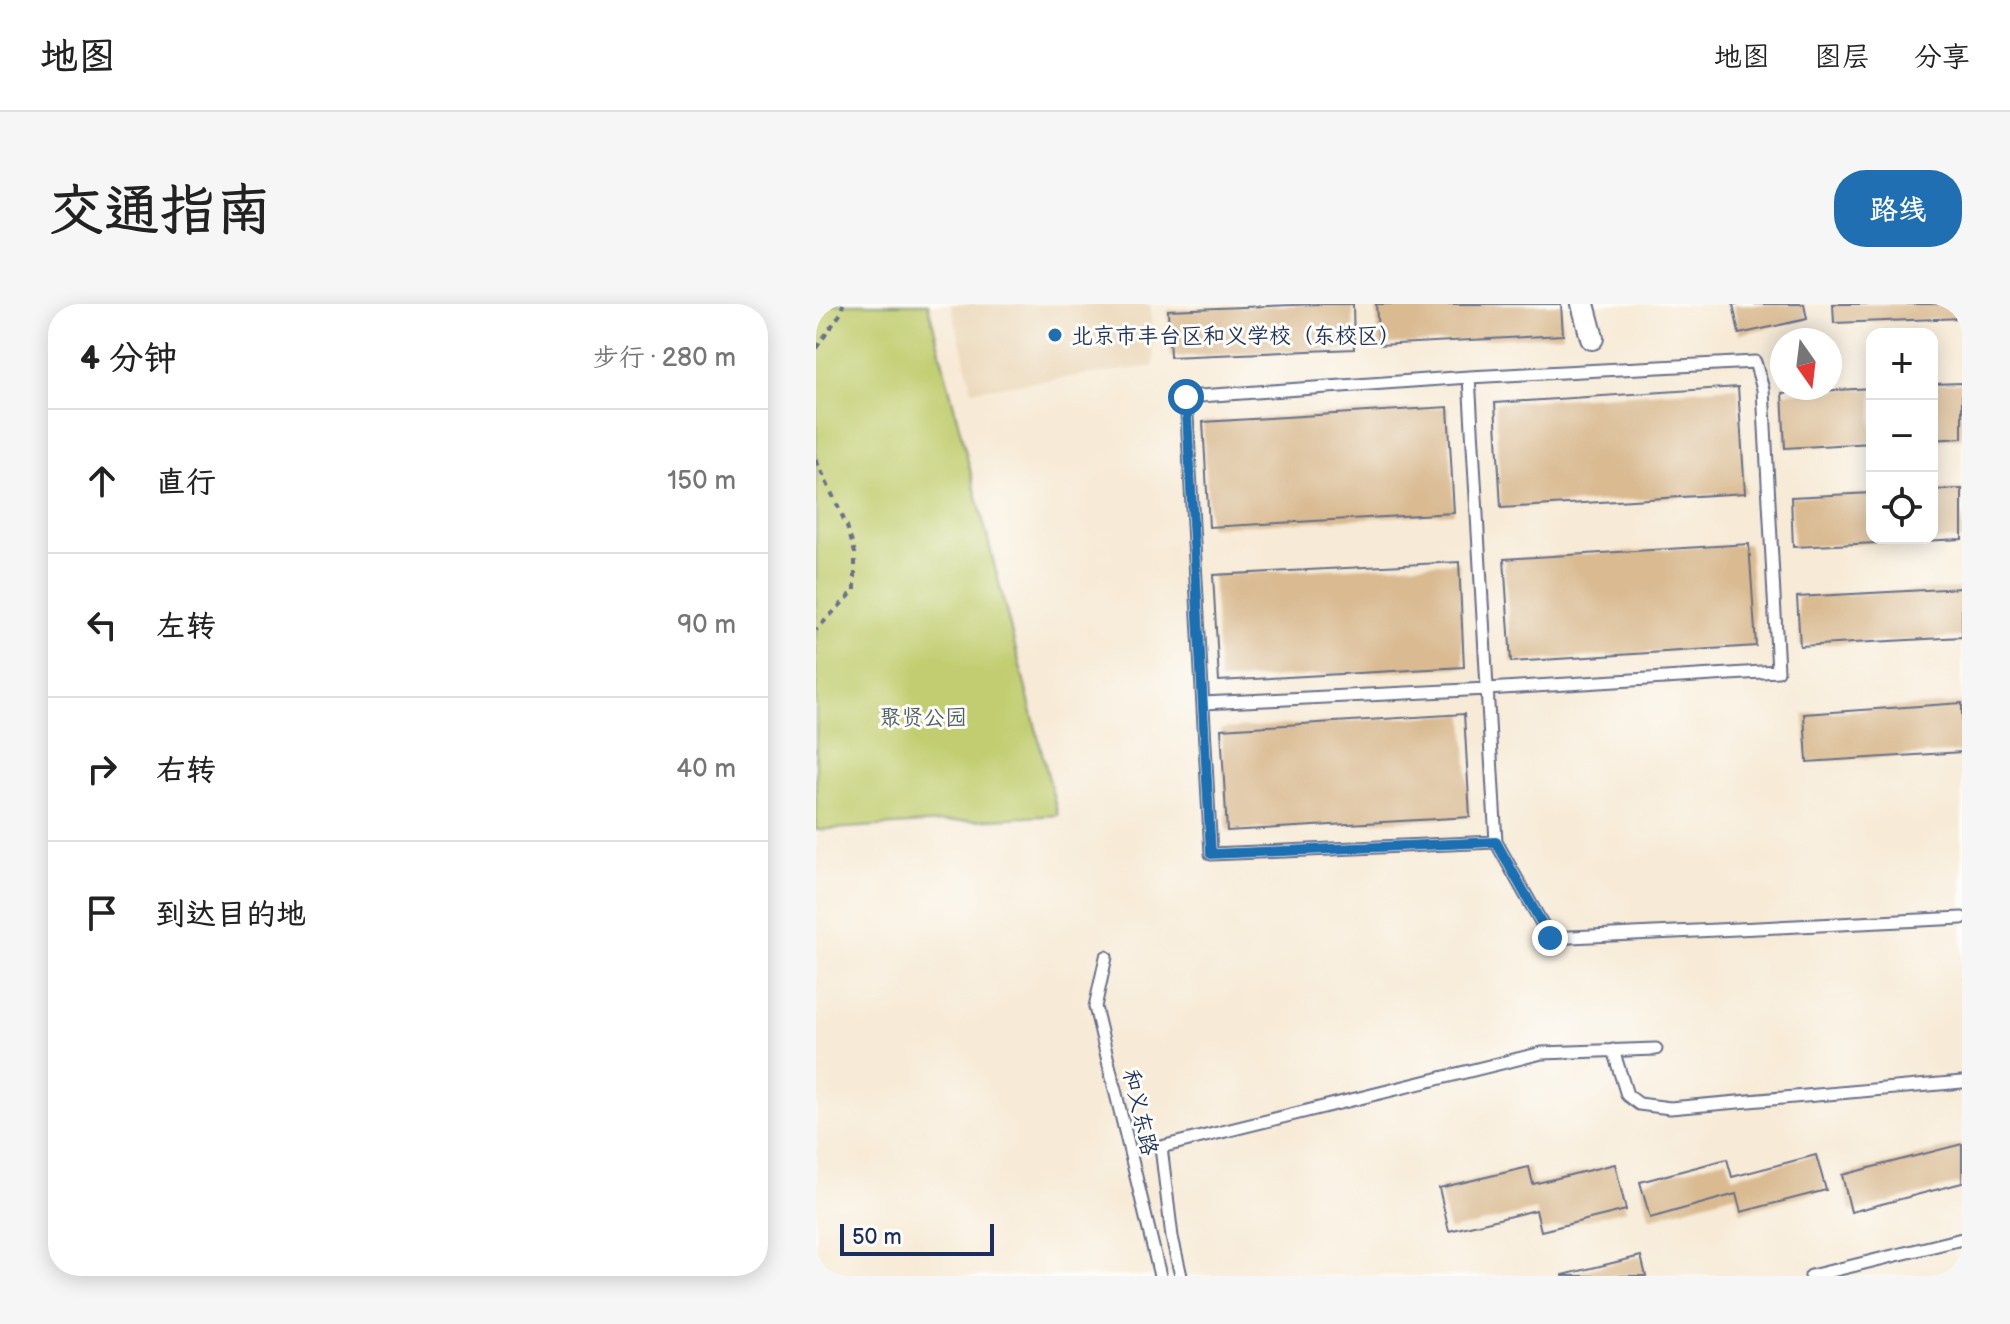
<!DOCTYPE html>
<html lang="zh">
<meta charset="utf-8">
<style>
body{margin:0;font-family:"Balsamiq Sans","LXGW WenKai TC",sans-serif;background:#f6f6f6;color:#222}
.controls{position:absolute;right:24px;top:24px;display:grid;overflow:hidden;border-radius:16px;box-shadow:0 4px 20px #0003}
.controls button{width:72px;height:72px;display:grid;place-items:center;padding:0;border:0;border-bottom:2px solid #e0e0e0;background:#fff;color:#222;font:40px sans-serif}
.compass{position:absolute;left:954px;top:24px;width:72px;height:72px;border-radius:50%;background:#fff;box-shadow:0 4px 20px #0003;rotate:166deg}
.scale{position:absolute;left:24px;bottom:20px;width:154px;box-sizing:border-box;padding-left:8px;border:4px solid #1b2f5e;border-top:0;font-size:22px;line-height:28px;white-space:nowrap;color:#1b2f5e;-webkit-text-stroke:6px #fdfcf7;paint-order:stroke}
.stop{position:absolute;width:24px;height:24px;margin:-18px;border:6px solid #1f6fb2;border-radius:50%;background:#fff}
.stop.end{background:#1f6fb2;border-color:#fff;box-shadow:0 2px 8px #0008}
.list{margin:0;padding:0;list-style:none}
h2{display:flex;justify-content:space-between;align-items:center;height:104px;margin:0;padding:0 32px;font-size:34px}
h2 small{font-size:26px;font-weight:400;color:#767676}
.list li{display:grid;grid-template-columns:52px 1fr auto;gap:24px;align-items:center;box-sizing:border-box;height:144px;padding:0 32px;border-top:2px solid #e0e0e0}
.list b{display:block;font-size:30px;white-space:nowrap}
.list em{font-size:26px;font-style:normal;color:#767676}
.icon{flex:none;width:44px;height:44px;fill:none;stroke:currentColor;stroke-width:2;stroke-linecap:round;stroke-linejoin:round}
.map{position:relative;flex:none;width:1146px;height:972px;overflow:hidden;border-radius:32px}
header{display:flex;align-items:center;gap:48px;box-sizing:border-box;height:112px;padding:0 40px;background:#fff;border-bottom:2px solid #e0e0e0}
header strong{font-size:38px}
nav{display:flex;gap:44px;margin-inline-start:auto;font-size:28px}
.intro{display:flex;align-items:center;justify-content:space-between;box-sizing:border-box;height:192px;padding:0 48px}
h1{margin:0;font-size:56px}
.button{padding:20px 36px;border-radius:32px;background:#1f6fb2;color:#fff;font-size:28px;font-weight:700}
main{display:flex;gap:48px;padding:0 48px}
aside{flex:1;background:#fff;border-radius:32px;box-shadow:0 4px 20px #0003}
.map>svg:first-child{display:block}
.built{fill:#ebd8ba}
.green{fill:#c1cd6f;stroke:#6e7e66;stroke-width:2}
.building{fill:#d9ba91}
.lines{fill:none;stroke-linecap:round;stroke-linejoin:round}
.service-casing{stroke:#687088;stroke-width:15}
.minor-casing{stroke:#687088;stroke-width:26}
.path{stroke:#687088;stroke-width:4;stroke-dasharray:6 6;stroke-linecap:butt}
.service{stroke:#fff;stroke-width:11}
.minor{stroke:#fff;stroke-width:22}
.route{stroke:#1f6fb2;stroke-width:10}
.poi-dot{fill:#1f6fb2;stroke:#fdfcf7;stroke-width:3}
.labels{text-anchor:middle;stroke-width:6;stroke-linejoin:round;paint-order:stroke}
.poi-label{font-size:22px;fill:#1b2f5e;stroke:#fdfcf7;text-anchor:start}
.park-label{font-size:22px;fill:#4d5e63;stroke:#fdfcf7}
.street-label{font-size:22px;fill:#1b2f5e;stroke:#fdfcf7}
</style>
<header>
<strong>地图</strong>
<nav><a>地图</a><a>图层</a><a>分享</a></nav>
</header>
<div class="intro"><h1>交通指南</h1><a class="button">路线</a></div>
<main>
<aside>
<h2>4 分钟<small>步行 · 280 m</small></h2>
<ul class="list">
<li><svg class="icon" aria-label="ahead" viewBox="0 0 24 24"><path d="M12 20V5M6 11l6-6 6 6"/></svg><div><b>直行</b></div><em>150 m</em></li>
<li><svg class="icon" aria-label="left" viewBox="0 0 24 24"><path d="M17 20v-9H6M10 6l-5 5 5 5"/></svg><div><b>左转</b></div><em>90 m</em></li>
<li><svg class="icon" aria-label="right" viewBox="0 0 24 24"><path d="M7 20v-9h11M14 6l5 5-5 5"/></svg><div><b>右转</b></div><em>40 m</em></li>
<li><svg class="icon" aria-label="arrive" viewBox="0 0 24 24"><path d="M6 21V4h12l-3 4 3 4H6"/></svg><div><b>到达目的地</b></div></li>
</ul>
</aside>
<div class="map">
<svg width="1146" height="972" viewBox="0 0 1146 972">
<rect width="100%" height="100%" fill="#fdfcf7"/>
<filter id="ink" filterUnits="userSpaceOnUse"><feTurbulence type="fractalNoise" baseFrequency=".0125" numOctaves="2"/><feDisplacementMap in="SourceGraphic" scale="16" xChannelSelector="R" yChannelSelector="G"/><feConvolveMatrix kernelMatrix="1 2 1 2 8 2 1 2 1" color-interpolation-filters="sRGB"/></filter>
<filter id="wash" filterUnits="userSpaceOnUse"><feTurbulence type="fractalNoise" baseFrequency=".006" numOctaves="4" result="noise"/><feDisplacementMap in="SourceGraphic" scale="32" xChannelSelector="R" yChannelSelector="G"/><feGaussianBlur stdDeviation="1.8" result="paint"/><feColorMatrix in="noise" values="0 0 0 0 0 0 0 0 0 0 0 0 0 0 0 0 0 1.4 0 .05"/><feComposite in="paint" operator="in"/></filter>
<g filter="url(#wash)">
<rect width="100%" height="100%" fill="#f7ead6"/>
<path class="built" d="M135,0H334L338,62L156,86Z"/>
<path class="green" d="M0,0H112L242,511L0,526Z"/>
<g id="blocks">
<path class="building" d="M502,0H537L538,45L354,53L352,6Z
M560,0H745L747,31L563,41Z
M917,0H988L991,15L923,30Z
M1017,0H1146V14L1018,19Z
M1146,79V134L1116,136V80Z
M922,83L929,189L685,204L679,99Z
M1056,84V139L969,144L966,89Z
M632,103L638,209L393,223L387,118Z
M1146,185V235L977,243L975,193L1056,189V234H1116V186Z
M933,240L940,342L695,358L688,255Z
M643,258L648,363L403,377L397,271Z
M1146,284V333L984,342L981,293Z
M1146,399V448L991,458L988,410Z
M648,410L654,513L411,527L405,425Z
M1146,840V879L1035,908L1026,871Z
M1000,851L1010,886L925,908L920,890L834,914L824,878L911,855L916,873Z
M799,860L810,906L725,927L720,906L633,927L623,884L713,863L717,880Z
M825,952L830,972H747V971Z"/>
</g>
</g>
<g filter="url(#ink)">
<use href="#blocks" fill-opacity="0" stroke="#687088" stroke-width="2"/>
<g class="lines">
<defs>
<path id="service" d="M653,73L680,538L734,634L1146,614
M387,399L671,385L962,367L947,85L939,58L653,73L370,93L395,550L680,538
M290,653L279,703L344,972
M797,746L811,791L823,800L854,804L1146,778
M365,972L356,933L345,843L726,749L840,745
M995,972L1146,935"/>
<path id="minor" d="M767,0L776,34"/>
</defs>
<use href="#service" class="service-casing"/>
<use href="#minor" class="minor-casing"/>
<path class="path" d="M0,44L25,9L27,0
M0,156L31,222L39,249V286L0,326"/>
<use href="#service" class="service"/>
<use href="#minor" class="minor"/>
</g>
</g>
<g class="lines" filter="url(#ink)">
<path class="route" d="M370,93L395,550L680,538L734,634"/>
</g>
<circle class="poi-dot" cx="239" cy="31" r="8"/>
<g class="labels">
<g class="poi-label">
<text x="255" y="39">北京市丰台区和义学校（东校区）</text>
</g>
<g class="park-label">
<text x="107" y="421">聚贤公园</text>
</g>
<g class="street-label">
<text transform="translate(325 808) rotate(77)" y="8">和义东路</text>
</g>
</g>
</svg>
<div class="controls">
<button>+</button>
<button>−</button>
<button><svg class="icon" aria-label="locate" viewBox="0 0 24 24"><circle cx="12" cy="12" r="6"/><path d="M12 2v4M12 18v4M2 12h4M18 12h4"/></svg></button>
</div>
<svg class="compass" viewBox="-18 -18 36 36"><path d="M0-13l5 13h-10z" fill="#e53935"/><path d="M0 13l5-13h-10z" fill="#767676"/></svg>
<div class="scale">50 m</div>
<div class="stop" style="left:370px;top:93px"></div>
<div class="stop end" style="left:734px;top:634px"></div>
</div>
</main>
